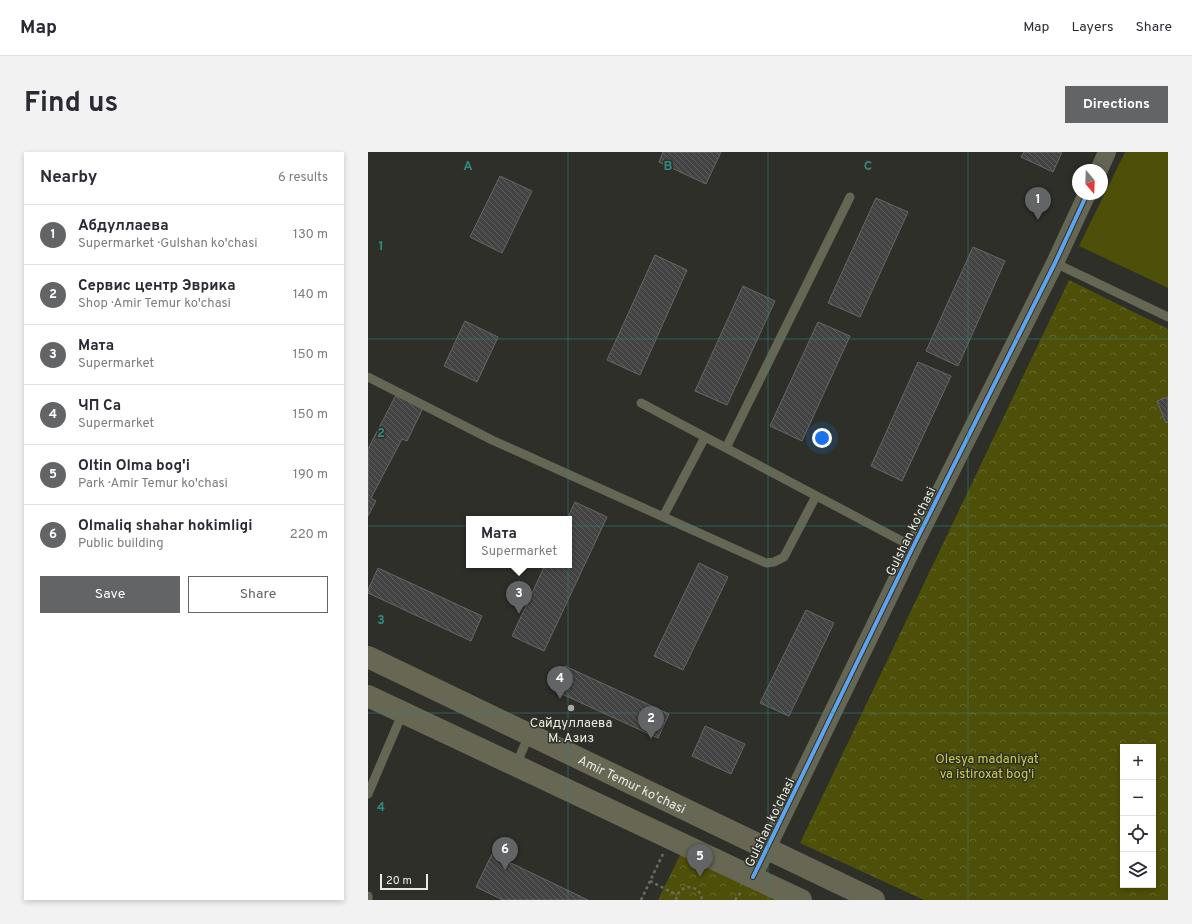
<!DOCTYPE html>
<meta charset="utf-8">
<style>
body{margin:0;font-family:Overpass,sans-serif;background:#f2f2f3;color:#2b2b33}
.controls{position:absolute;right:12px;bottom:12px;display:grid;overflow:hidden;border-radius:0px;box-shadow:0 2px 6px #0003}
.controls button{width:36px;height:36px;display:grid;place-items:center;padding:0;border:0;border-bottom:1px solid #e1e1e2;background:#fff;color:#2b2b33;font:20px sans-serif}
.compass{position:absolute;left:704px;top:12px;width:36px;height:36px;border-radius:50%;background:#fff;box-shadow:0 2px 6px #0003;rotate:161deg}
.scale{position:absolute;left:12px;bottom:10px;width:48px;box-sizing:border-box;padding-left:4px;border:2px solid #eaebe5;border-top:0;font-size:11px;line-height:14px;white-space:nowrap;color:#eaebe5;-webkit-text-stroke:3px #303127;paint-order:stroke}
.you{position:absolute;left:454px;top:286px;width:14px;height:14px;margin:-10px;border:3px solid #fff;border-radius:50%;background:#1a73e8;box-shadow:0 0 0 6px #1a73e833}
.badge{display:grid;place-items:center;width:26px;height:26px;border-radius:50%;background:#636465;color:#fff;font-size:13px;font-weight:700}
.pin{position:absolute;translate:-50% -33px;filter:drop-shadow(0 1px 2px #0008)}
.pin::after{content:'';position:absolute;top:21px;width:14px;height:12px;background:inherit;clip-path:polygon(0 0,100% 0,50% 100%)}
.popup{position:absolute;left:98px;top:364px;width:106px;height:52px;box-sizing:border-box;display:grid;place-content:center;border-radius:0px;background:#fff;filter:drop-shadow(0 1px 3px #0005);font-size:13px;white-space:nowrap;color:#7c7c81}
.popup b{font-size:15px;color:#2b2b33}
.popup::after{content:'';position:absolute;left:50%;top:100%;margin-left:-8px;border:8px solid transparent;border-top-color:#fff}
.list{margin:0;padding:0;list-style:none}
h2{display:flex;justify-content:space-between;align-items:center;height:52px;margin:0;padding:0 16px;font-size:17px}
h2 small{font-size:13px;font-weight:400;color:#7c7c81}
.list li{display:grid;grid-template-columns:26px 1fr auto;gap:12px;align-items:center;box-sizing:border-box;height:60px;padding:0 16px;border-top:1px solid #e1e1e2}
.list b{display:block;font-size:15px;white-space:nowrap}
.list p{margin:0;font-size:13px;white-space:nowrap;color:#7c7c81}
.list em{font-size:13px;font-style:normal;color:#7c7c81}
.actions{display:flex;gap:8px;padding:12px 16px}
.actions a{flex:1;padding:9px 0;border:1px solid #636465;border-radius:0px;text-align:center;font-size:14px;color:#636465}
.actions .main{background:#636465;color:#fff}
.icon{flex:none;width:22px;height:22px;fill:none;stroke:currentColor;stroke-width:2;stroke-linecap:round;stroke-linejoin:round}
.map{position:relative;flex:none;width:800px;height:748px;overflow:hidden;border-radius:0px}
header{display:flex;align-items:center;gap:24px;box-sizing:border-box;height:56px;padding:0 20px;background:#fff;border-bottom:1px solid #e1e1e2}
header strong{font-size:19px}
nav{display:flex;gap:22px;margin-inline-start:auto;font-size:14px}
.intro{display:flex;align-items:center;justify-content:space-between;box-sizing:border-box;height:96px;padding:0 24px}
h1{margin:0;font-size:28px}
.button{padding:10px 18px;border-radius:0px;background:#636465;color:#fff;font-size:14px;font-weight:700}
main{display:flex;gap:24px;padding:0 24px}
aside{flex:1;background:#fff;border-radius:0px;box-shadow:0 2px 6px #0003}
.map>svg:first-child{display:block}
.green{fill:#4e4f08}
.forest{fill:url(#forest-crowns);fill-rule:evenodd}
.building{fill:url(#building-back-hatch);stroke:#666766}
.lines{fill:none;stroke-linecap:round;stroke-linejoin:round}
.path{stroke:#6b6c5f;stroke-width:2.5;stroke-dasharray:3 3;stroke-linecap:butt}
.lane{stroke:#656654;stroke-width:9}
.street{stroke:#656654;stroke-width:18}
.secondary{stroke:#676754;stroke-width:22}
.cycleway-casing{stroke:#303127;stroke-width:6}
.cycleway{stroke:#60a3ed;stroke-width:4}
.grid{fill:none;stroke:#308880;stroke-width:1;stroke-opacity:0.55}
.poi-dot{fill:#a8a9a3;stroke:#303127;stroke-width:1.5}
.labels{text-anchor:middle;stroke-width:3;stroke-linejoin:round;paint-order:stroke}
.street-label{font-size:13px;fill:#eaebe5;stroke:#303127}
.poi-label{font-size:13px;fill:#eaebe5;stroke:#303127}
.park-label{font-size:13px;fill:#cacc4f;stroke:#303127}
.grid-label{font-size:13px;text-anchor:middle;font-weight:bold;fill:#308880;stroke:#303127;stroke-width:3;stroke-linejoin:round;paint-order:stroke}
</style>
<header>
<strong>Map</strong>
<nav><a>Map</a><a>Layers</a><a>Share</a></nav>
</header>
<div class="intro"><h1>Find us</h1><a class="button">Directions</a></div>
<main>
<aside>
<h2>Nearby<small>6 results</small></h2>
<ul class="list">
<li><span class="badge">1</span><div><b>Абдуллаева</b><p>Supermarket · Gulshan ko'chasi</p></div><em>130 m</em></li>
<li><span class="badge">2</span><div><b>Сервис центр Эврика</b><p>Shop · Amir Temur ko'chasi</p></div><em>140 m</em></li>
<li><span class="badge">3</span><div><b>Мата</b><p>Supermarket</p></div><em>150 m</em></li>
<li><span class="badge">4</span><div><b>ЧП Са</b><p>Supermarket</p></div><em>150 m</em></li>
<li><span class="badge">5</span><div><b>Oltin Olma bog'i</b><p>Park · Amir Temur ko'chasi</p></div><em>190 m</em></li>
<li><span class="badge">6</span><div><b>Olmaliq shahar hokimligi</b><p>Public building</p></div><em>220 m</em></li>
</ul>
<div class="actions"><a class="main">Save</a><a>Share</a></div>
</aside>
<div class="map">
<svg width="800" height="748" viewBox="0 0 800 748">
<defs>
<pattern id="forest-crowns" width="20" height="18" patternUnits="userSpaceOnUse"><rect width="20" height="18" fill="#4e4f08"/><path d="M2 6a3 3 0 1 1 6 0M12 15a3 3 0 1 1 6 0" fill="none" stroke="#68682c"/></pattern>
<pattern id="building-back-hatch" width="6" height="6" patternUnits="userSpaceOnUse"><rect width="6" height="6" fill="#424342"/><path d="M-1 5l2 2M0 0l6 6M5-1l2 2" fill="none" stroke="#5d5e5d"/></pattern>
</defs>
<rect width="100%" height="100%" fill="#2e2f29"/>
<path class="green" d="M757,0H800V136L711,94Z"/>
<path class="forest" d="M701,128L800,177V748H556L432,691ZM755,595H785V733H755Z
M313,701L412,748H290Z"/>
<path class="building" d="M295,0H353L338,32L291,10Z
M656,0H694L685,20L653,5Z
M132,24L164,39L134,101L102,85Z
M508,46L540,60L492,165L460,151Z
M605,95L637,109L590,214L558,199Z
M287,103L319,118L272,223L239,208Z
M375,134L407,149L359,253L327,239Z
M97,169L130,185L109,230L76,214Z
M450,170L482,184L434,289L402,274Z
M550,210L583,224L534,329L503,314Z
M28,243L55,256L39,289L34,287L3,346L8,349L0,364V297Z
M800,245V270L798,271L789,249Z
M207,350L239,365L176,499L144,484L177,413H201V367H199Z
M331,411L360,425L315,518L286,504Z
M10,416L114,464L103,489L0,441V438Z
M438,458L466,471L421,564L392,551Z
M197,514L301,562L290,586L185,538Z
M337,574L377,592L363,622L324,604Z
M124,702L220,748H135L108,735Z"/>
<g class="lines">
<path class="path" d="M282,729L309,743
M273,748L295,702
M308,748C311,731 332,731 334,748
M367,748L373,740"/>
<path class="lane" d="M687,111L800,165
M0,225L124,288L398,411L406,410L416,405L448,344
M273,251L545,395
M358,296L482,45
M295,365L337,285
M148,613L161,583
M0,642L35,560
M0,744V748"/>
<path class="street" d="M731,18L739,0
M385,725L545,395L687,111L719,42"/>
<g class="secondary">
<path id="s1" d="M0,505L506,748"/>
<path d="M0,544L433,748"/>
</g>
<defs>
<path id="cycleway" d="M385,725L545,395L687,111L719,42"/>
</defs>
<use href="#cycleway" class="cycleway-casing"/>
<use href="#cycleway" class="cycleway"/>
</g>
<path class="grid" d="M200,0V748M400,0V748M600,0V748M0,187H800M0,374H800M0,561H800"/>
<circle class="poi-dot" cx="203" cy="556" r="4"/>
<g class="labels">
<g class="street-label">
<text transform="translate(542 379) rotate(-64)" y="5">Gulshan ko'chasi</text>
<text dy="5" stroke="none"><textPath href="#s1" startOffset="293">Amir Temur ko'chasi</textPath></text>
<text transform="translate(401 670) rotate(-64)" y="5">Gulshan ko'chasi</text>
</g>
<g class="poi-label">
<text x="203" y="575">Сайдуллаева<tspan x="203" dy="15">М. Азиз</tspan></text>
</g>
<g class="park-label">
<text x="619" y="611">Olesya madaniyat<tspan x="619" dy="15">va istiroxat bog'i</tspan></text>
</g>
</g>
<g class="grid-label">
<text x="100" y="18">A</text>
<text x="300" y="18">B</text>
<text x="500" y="18">C</text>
<text x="13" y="98">1</text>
<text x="13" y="285">2</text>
<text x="13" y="472">3</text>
<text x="13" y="659">4</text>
</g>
</svg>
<div class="controls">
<button>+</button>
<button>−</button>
<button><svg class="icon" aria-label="locate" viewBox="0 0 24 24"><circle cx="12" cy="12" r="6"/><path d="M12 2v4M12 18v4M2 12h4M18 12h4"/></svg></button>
<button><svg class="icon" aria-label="layers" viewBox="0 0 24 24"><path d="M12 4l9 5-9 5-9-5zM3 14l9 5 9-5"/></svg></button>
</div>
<svg class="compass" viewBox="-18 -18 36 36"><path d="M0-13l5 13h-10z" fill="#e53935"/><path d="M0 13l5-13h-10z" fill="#7c7c81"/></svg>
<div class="scale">20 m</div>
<div class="you"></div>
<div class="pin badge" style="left:670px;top:68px">1</div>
<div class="pin badge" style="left:283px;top:587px">2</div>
<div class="pin badge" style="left:151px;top:462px">3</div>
<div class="popup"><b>Мата</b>Supermarket</div>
<div class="pin badge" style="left:192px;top:547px">4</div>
<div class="pin badge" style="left:332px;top:725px">5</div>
<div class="pin badge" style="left:137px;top:718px">6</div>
</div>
</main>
